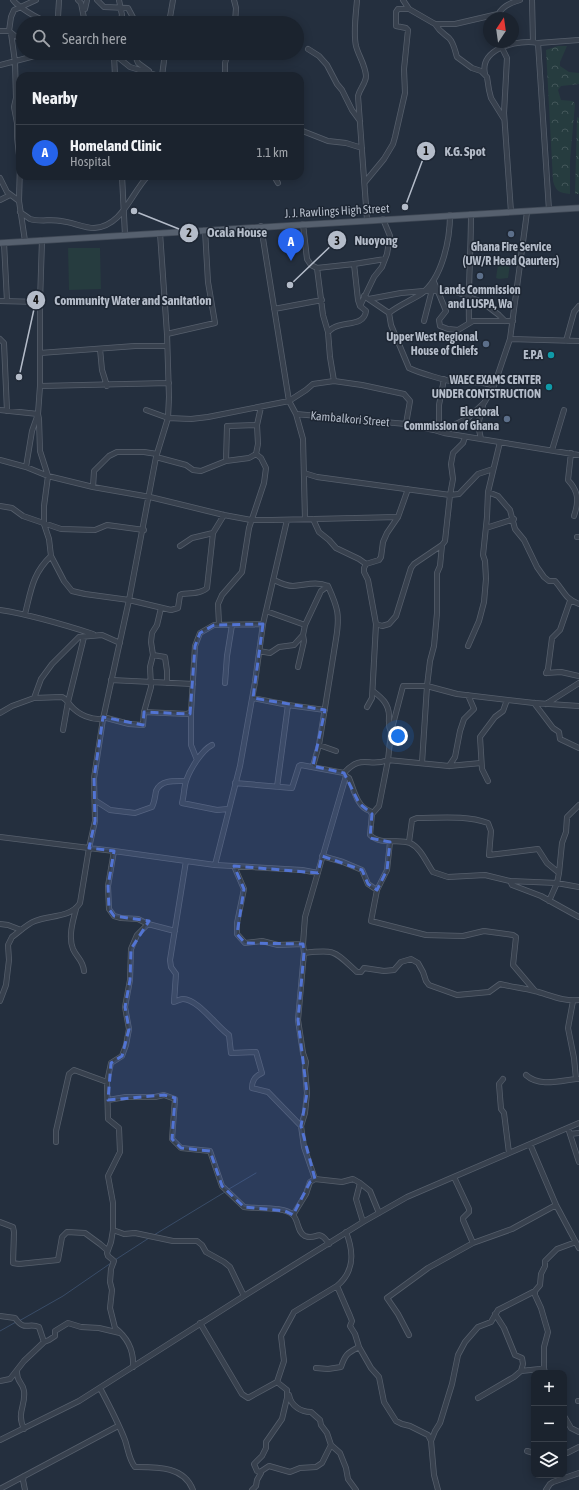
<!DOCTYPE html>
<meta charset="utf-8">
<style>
body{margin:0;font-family:"Asap Condensed",sans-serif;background:#282f3a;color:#f1f3f6}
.controls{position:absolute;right:12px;bottom:12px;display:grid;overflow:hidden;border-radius:8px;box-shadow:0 2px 10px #0003}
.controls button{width:36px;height:36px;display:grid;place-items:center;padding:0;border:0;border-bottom:1px solid #39404a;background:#1b232e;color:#f1f3f6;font:20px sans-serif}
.compass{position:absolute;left:483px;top:12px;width:36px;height:36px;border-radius:50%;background:#1b232e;box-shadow:0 2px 10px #0003;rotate:13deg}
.you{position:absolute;left:398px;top:736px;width:14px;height:14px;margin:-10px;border:3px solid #fff;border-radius:50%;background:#1a73e8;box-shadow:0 0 0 6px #1a73e833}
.badge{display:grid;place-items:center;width:26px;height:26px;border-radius:50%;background:#2563eb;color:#fff;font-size:13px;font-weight:700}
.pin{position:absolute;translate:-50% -33px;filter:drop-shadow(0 1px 2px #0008)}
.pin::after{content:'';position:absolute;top:21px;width:14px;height:12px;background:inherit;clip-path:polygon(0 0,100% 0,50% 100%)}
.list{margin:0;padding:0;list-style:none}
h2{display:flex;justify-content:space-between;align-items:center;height:52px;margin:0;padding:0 16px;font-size:17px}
h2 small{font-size:13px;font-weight:400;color:#a0a4aa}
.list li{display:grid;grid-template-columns:26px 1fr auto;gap:12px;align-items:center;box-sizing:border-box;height:56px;padding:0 16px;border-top:1px solid #39404a}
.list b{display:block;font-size:15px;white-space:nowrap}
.list p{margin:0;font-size:13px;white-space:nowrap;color:#a0a4aa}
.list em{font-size:13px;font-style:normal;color:#a0a4aa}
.icon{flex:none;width:22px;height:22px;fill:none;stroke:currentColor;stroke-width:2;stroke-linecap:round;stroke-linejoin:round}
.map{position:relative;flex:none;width:579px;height:1490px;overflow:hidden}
.search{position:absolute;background:#1b232e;box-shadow:0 2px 10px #0003;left:16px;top:16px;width:288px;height:44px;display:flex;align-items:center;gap:10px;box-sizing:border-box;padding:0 14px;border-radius:22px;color:#a0a4aa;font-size:15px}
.panel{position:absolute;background:#1b232e;box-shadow:0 2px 10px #0003;left:16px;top:72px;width:288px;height:108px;border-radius:12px}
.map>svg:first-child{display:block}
.green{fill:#263c3f}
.forest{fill:url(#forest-crowns)}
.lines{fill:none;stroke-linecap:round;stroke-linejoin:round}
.stream{stroke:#394c67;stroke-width:1}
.minor-casing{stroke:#565f6c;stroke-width:6}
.major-casing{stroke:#414a57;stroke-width:7}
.minor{stroke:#38414e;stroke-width:4.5}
.major{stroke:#56606e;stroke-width:5.5}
.marked{fill:#5274d3;fill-opacity:0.2;stroke:#5274d3;stroke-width:3;stroke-dasharray:8 5;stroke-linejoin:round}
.service-dot{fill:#5c6f8a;stroke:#1d2633;stroke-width:1.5}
.culture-dot{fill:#0f9aa8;stroke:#1d2633;stroke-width:1.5}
.labels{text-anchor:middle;stroke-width:3;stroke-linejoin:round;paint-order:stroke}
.street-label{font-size:12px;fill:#b4bcc9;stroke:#1d2633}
.poi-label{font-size:12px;font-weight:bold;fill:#b4bcc9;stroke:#1d2633;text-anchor:end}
.leader{fill:none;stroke:#b4bcc9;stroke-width:1.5}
.callout-dot{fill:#b4bcc9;stroke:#1d2633;stroke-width:1.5}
.mark-label{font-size:12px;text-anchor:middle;font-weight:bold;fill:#111}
.callout-label{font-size:13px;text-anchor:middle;font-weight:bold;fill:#b4bcc9;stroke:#1d2633;stroke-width:3;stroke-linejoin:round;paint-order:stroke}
</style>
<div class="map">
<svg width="579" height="1490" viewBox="0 0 579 1490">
<defs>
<pattern id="forest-crowns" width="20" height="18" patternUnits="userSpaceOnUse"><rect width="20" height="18" fill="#263c3f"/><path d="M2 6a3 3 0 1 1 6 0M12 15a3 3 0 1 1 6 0" fill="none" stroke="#435659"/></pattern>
</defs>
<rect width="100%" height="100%" fill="#242f3e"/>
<path class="green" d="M68,248H100L101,289L69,290Z
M498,264L510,265L508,278L499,279L496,278Z"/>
<path class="forest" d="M558,46H567L560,62V66L569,72L579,73V84L561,86L558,90L561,100L573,101L575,104L570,161V194C560,193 556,192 553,181L546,50Z
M577,117L579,118V194H575Z"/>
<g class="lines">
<path class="stream" d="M229,1189L256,1173
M154,1235L225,1192
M115,1260L149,1238
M19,1321L63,1296L111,1263
M0,1331L16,1322"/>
<defs>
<path id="minor" d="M13,0C18,7 38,19 46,21C50,22 55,21 59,21
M59,0L58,17L61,23
M78,0L81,3L85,23
M97,0L104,7L128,8L136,23
M119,0L122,15L120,23
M234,0L236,8L235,23
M357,0C356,14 353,32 356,46C359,57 365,64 366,76C366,83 360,88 358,96L367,220
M403,0L409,9L435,24H455L498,14
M532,0L533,42
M83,10L85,9L87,0
M497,18C500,7 510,3 520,0
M169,23L173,0
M435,24C440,32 443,33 449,38C454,43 455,51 457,57L472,68L481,71L487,77L489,90L491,98L504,119
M0,31H9
M11,33L15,62L16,98L14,107L17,123V137L20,164L19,201L25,241
M23,39L15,36L9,31L11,17L14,10L36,0
M499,42L507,58L504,113L511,212
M308,49L319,56L327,65L337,84L342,90L352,110L360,121
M103,53L114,54L130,67L159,76
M134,53L138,63L149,71
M114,55L115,76
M0,65L46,53
M485,74C479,48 519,39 538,43
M162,76L165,53
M225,76V63L228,53
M300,130L328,141L346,143L362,148
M122,176L125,235
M274,176L278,183
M0,178L7,192L19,201
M365,182L384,159L393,144L395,137L405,93L404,69L408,30L406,28L396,26V12L398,9H409
M0,200L10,195
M549,210L538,43L579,40
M20,212C23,214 27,217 30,219C39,222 52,219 61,221C72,222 84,228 94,228C123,226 131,193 148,176
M303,224L307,259L311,265L317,268L323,315L328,332L330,357L334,381
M261,226L289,401L296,414L303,439L305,519
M160,233L167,334L169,397L168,418L156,457L129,600L103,719L94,778L95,821L89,848L114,851L108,886L109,909L114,916L121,918L138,919L148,924L175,931
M42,240L40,302V386L38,414L39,419L40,451L48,476L44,506V524L49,539L51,556L64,581L72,591L85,594L129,600L171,610L178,608L180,595L182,594C190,593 201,594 207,588L213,533L224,515
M4,243L7,301
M354,264L385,259
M317,268L354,264L358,300L360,306L366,311C364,327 344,321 333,328C331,329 330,331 328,332
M364,296L389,313L391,325L409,368C417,372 449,382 457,382C473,382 479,381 494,386
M369,299L401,293L424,291H454L482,302L499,315L505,321
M0,301L40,302
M360,306L374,277L382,267L387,254L390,236L383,219
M274,309L322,300
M389,313C399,305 410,301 421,294C442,279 450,240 450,215
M424,321L434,282L446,311L439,320L440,326L448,329L458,330L473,321H513
M469,322C468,286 471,250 471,214
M167,334L215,323L208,282L205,230
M0,339L4,343L7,411
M510,339L579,341
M566,341L574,312L579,306
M100,349L102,370L107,386
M40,353L135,346H167
M40,386L169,383
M0,410L38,414L32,431L26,467
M146,410L168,418L191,419L208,417L289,401L306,390L313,384L334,381L362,385L404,394L410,401L406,424
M296,414L406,424L434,430L439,427L454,425L468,418L484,403L494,386L510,339L527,212
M439,427V405L444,379
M434,430L444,433L579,455
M481,439L478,425L483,405
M552,450L564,410
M571,453L568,480C579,492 579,501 574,516
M156,457L186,465L193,470L201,471L226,461L249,458L256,454L258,444L257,425L261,407
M0,460L26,467L48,476L93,487L150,497L224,515L251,520H272L398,517
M226,461L227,426L257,425
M304,473L317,477L450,495L459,494L478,474L493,469
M93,487L94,471L109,456L117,452H144L157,454
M488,492L498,496L510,510L515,529L524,540L537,567L544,577L549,581H555C564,591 565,599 579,604
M0,506L12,508L23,516L61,529L95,530L107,525L144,530
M313,519L319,532L329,540L336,548L359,559L366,564
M486,528L514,519
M577,537H579
M180,546L192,538L213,533
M366,564L364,568V572L368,580L376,624L372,698L367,707
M366,564L379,560L381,557L383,542L387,533L398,517L408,489
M274,580C280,583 286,586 293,586C306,585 316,581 328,586C338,608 340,615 336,639L319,745L336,751
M0,610C32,615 62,624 93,634
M266,611L305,625
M25,614C31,591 32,574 51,556
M219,624L218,604L222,595L242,572L249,528L264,483L266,468L261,458L256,454
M376,624L382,626L389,624L396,616L411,568L414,564L442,545
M468,646L479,621L484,602L486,579L485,561L483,555L487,517L488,492L500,442
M259,651L270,653L279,647L294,645L303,635L305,625L321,591L328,586
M153,655L151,642L152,633L157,625L161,608
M298,667L304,641L303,635
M546,673L548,669L552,638L560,630L570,601
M546,673L561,672L579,676
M111,680L193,684
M225,683L227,656L232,625
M373,691C382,698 389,704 389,716C389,722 388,726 391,732
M34,698L41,679L52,664L79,637L102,635L120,643
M253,698L288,705L325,710
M534,703L553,728L559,732L560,739L579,748
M546,704L579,683
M144,712L187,714L191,712
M0,713L12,706L34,698L62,697C66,699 68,702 71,706C79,715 91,720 103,719
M103,717L129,724L143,725L144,712L151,687L150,667L153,655L165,657L167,671V683
M63,730L68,702L84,637
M212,745C202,750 190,769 186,781C184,787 184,796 182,803L217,810L228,809
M197,760L191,745V712L195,646L200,633L214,625L263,624
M422,763L427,686L430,661L434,646L437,613V573L440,566L442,545L445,541L450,495L453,479L451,464L453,453L463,443L465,437
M313,766L319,745
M449,766L455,757L460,731L464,719L474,709L468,695
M344,773C362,753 369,768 388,760L449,766L481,763
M346,776L349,778C354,790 357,807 370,811L372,814L370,835C381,846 399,838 410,843C421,848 426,862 433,872L448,877L485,875L510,881L512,885L541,896L579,917
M488,781L482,769L480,737L495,717L503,711L507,700
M235,783L292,788L299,766L301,765L344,773L346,776L305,917L303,944L304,953L298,1020L303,1053L306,1062L305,1069L307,1093L305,1113L301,1126L304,1147L315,1179L342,1182L353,1179L360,1183L356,1199L363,1222
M277,787L288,705
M96,801L110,810L135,813L152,807C155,801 155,796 156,791C161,779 177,781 186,781
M372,814L379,806L388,760L391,732L403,686H427L457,694L534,703L579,706
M0,837L89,848L80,903C71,918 49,915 35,921C27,924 19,932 12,937L8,945L9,960L6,985L0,1001
M390,842L387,870L377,890L371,921L426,935L463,936L484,931L513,935L516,937L513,965L535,991
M409,842L412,820L417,818C439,818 466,815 488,823L491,831L489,855L538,849L547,863L559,873L557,883L549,901
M114,851L215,865L240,766L255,682L263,624L287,520
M322,856L343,862L362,870L368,884L377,890
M186,861L170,960L171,967L176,974L174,1002C177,1001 180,999 183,999C198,999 217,1027 229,1035L231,1053L256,1052L262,1073C255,1076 252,1080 252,1088L268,1092L301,1126
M215,865L302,870L318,873
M234,866L244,889L237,923V934L245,943L262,941L278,945L303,944
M559,873L562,843L566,832L567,817L579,805
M510,881L557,883L579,887
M76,909C73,920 68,937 73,949C77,958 83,960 84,971
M0,924L8,925L21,930
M304,953C336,949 334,951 357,972H361L364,968L384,971L394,970L401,962L411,959L418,963L423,972L426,981L429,985L457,995L489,992L500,984C512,987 523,988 535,991C550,995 564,1002 579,1000
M573,1001L568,1028L574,1058L576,1079H579
M526,1075C539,1087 559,1081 576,1079
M503,1079L499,1084L501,1109L504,1113L509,1153
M108,1100L126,1097H155L164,1095L175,1099L172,1139L181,1148L210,1151L222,1186L244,1207C256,1209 285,1206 293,1215C299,1221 297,1232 305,1236C317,1241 318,1227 329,1244
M568,1128L579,1162
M570,1134L579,1133
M56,1142V1131L69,1074L74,1070L107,1082
M530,1144L556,1205L579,1248
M454,1177L469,1209V1212L463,1218V1220L473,1243
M360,1183L370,1191L379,1213
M293,1215L306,1194L310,1182L315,1179
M0,1222L13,1227L14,1232L13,1263L19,1264L58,1260L62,1237L67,1232L85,1233L100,1244L107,1250
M113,1230L124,1234L135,1233L173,1241H197L202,1245L206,1252L224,1262L230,1267L244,1296
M346,1232C354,1252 355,1271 337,1286L350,1316L352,1321L350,1326L355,1334L359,1347L371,1368L379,1377L384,1402L396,1421L402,1424L410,1426L428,1435L431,1441L434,1475L438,1490
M495,1314L504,1328L515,1355L522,1358L523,1364L521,1371
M0,1316L15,1318C25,1332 28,1322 39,1327L44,1342
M200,1323L242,1394L248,1398L277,1382
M409,1335L398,1314L387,1298L428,1268L473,1243L512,1229L556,1205
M133,1367C134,1351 128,1338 115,1328L110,1308L112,1290L110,1282L111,1269L114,1261L108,1256L107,1253L111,1242L113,1230V1203L108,1176L120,1152L119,1128L108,1119L107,1082L111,1063L122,1056L126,1045L129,1029L125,1007L130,980L131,949L137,935L148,924
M316,1368L328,1369L341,1367C345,1355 347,1353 359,1347
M17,1371C16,1382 23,1382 24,1391C26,1406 16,1412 24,1429
M545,1373L544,1368V1347L548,1332L541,1308L535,1295V1291L540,1285L541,1274L545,1266V1261L557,1249L576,1242
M0,1381L10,1379L24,1361L44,1342L49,1340L55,1336V1331L68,1323L81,1327L99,1328L120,1333
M100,1388C109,1405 118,1422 125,1440C128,1449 129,1460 135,1467C157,1467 184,1466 193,1490
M289,1395C291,1406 301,1412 311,1412L320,1420L321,1425L327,1433L331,1445L340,1453L346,1468L348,1479L356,1490
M478,1398L514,1377L521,1371L540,1369L544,1368
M578,1401H579
M564,1416L571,1428L579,1432
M0,1440L79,1401L244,1296L363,1222L407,1197L579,1123
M431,1441L435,1431L440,1423L452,1384L458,1355L465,1342L478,1327L491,1322L498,1310L535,1291
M527,1451L534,1453
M564,1453H567L579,1447
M260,1472L269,1466L290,1472L300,1468L316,1467L322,1463L331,1445
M24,1476L23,1480L25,1490
M0,1489L118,1426
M252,1490L256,1486L257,1480L261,1473L260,1472L257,1471L254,1464L262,1456L266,1448V1442L282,1419L287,1398V1390L277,1382L284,1361L281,1336L294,1312L337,1286
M546,1490L550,1484L553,1482L579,1473"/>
<path id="major" d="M0,243L579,208"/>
</defs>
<use href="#minor" class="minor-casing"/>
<use href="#major" class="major-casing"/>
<use href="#minor" class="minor"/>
<use href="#major" class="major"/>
</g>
<path class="marked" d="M263,624L253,698L325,710L313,766L344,773L359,803L372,814L370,838L390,842L387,870L377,890L368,884L362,870L322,856L318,873L234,866L244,889L237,934L245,943L303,944L304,953L298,1020L307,1093L301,1126L315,1179L310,1182L293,1215L285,1211L244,1207L222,1186L210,1151L181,1148L172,1139L175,1098L164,1095L108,1100L111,1063L122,1056L129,1029L125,1007L130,980L131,949L149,921L114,916L109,909L108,886L114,851L89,848L95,821L94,778L103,717L143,725L144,712L190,714L195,646L200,633L214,625Z"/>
<g class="service-dot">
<circle cx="511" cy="234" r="4"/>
<circle cx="480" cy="276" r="4"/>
<circle cx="486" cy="344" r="4"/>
<circle cx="507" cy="419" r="4"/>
</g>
<g class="culture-dot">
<circle cx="551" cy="355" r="4"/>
<circle cx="549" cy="387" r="4"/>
</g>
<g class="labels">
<g class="street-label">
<text transform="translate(337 211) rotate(-3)" y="4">J. J. Rawlings High Street</text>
<text transform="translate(350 419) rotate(5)" y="4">Kambalkori Street</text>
</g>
<g class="poi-label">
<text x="511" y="251" text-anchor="middle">Ghana Fire Service<tspan x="511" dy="14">(UW/R Head Qaurters)</tspan></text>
<text x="480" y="294" text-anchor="middle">Lands Commission<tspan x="480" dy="14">and LUSPA, Wa</tspan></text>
<text x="478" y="341">Upper West Regional<tspan x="478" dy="14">House of Chiefs</tspan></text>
<text x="543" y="359">E.P.A</text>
<text x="541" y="384">WAEC EXAMS CENTER<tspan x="541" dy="14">UNDER CONTSTRUCTION</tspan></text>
<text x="499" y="416">Electoral<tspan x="499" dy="14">Commission of Ghana</tspan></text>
</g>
</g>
<path class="leader" d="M405 207L426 151M134 211L189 233M290 285L337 240M19 377L36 300"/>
<g class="callout-dot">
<circle cx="405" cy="207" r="4"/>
<circle cx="134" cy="211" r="4"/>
<circle cx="290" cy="285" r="4"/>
<circle cx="19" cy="377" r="4"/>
<circle cx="426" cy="151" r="10"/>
<circle cx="189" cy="233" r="10"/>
<circle cx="337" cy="240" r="10"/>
<circle cx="36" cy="300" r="10"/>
</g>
<g class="mark-label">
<text x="426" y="155">1</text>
<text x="189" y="237">2</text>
<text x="337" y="245">3</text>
<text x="36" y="304">4</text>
</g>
<g class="callout-label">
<text x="465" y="156">K.G. Spot</text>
<text x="237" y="237">Ocala House</text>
<text x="376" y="245">Nuoyong</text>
<text x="133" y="305">Community Water and Sanitation</text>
</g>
</svg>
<div class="controls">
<button>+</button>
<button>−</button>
<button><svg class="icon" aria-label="layers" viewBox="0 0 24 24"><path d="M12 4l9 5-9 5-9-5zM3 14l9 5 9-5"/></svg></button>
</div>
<svg class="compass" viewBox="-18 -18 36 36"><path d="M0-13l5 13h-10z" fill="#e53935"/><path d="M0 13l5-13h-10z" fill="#a0a4aa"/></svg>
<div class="you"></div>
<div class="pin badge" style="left:291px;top:261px">A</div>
<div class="search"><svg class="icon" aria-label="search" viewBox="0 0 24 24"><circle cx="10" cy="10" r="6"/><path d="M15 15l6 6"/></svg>Search here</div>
<section class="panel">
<h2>Nearby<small></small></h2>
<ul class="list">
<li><span class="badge">A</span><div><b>Homeland Clinic</b><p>Hospital</p></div><em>1.1 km</em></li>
</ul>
</section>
</div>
